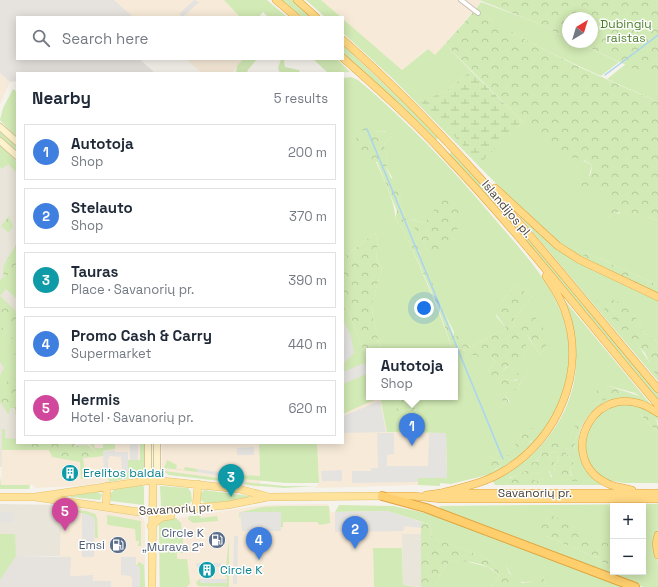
<!DOCTYPE html>
<meta charset="utf-8">
<style>
body{margin:0;font-family:"Space Grotesk",sans-serif;background:#f6f6f7;color:#1f2937}
.controls{position:absolute;right:12px;bottom:12px;display:grid;overflow:hidden;border-radius:0px;box-shadow:0 2px 10px #0003}
.controls button{width:36px;height:36px;display:grid;place-items:center;padding:0;border:0;border-bottom:1px solid #e0e1e3;background:#fff;color:#1f2937;font:20px sans-serif}
.compass{position:absolute;left:562px;top:12px;width:36px;height:36px;border-radius:50%;background:#fff;box-shadow:0 2px 10px #0003;rotate:38deg}
.you{position:absolute;left:424px;top:308px;width:14px;height:14px;margin:-10px;border:3px solid #fff;border-radius:50%;background:#1a73e8;box-shadow:0 0 0 6px #1a73e833}
.badge{display:grid;place-items:center;width:26px;height:26px;border-radius:50%;background:#b45309;color:#fff;font-size:13px;font-weight:700}
.pin{position:absolute;translate:-50% -33px;filter:drop-shadow(0 1px 2px #0008)}
.pin::after{content:'';position:absolute;top:21px;width:14px;height:12px;background:inherit;clip-path:polygon(0 0,100% 0,50% 100%)}
.popup{position:absolute;left:366px;top:348px;width:92px;height:52px;box-sizing:border-box;display:grid;place-content:center;border-radius:0px;background:#fff;filter:drop-shadow(0 1px 3px #0005);font-size:13px;white-space:nowrap;color:#747a83}
.popup b{font-size:15px;color:#1f2937}
.popup::after{content:'';position:absolute;left:50%;top:100%;margin-left:-8px;border:8px solid transparent;border-top-color:#fff}
.list{margin:0;padding:0;list-style:none}
h2{display:flex;justify-content:space-between;align-items:center;height:52px;margin:0;padding:0 16px;font-size:17px}
h2 small{font-size:13px;font-weight:400;color:#747a83}
.list li{display:grid;grid-template-columns:26px 1fr auto;gap:12px;align-items:center;box-sizing:border-box;height:56px;margin:0 8px 8px;padding:0 8px;border:1px solid #e0e1e3;border-radius:0px}
.list b{display:block;font-size:15px;white-space:nowrap}
.list p{margin:0;font-size:13px;white-space:nowrap;color:#747a83}
.list em{font-size:13px;font-style:normal;color:#747a83}
.icon{flex:none;width:22px;height:22px;fill:none;stroke:currentColor;stroke-width:2;stroke-linecap:round;stroke-linejoin:round}
.map{position:relative;flex:none;width:658px;height:587px;overflow:hidden}
.search{position:absolute;background:#fff;box-shadow:0 2px 10px #0003;left:16px;top:16px;width:328px;height:44px;display:flex;align-items:center;gap:10px;box-sizing:border-box;padding:0 14px;border-radius:0px;color:#747a83;font-size:15px}
.panel{position:absolute;background:#fff;box-shadow:0 2px 10px #0003;left:16px;top:72px;width:328px;height:372px;border-radius:0px}
.map>svg:first-child{display:block}
.residential{fill:#eae5da}
.commercial{fill:#f7ead8}
.industrial{fill:#e6e2dd}
.green{fill:#d2eab5;fill-rule:evenodd}
.forest{fill:url(#forest-crowns)}
.wetland{fill:url(#wetland-marsh)}
.parking{fill:#e5e3e0;fill-rule:evenodd}
.lines{fill:none;stroke-linecap:round;stroke-linejoin:round}
.stream{stroke:#a9d4f2;stroke-width:1.5}
.minor-casing{stroke:#c2bbae;stroke-width:5.5}
.secondary-casing{stroke:#d6c79b;stroke-width:8}
.primary-casing{stroke:#e6c16a;stroke-width:8}
.trunk-casing{stroke:#e0a43c;stroke-width:8}
.motorway-casing{stroke:#e0a43c;stroke-width:10}
.minor{stroke:#fff;stroke-width:4}
.secondary{stroke:#fff3cd;stroke-width:6}
.primary{stroke:#ffe39c;stroke-width:7}
.trunk{stroke:#ffd985;stroke-width:7}
.motorway{stroke:#ffcf6e;stroke-width:8}
.labels{text-anchor:middle;stroke-width:3;stroke-linejoin:round;paint-order:stroke}
.park-label{font-size:12px;fill:#4a7f2a;stroke:#fff}
.street-label{font-size:12px;fill:#4b4439;stroke:#fff}
.culture-label{font-size:12px;fill:#0d838f;stroke:#fff;text-anchor:start}
.service-label{font-size:12px;fill:#4e5e75;stroke:#fff;text-anchor:end}
</style>
<div class="map">
<svg width="658" height="587" viewBox="0 0 658 587">
<defs>
<pattern id="forest-crowns" width="20" height="18" patternUnits="userSpaceOnUse"><rect width="20" height="18" fill="#d2eab5"/><path d="M2 6a3 3 0 1 1 6 0M12 15a3 3 0 1 1 6 0" fill="none" stroke="#b6ca9c"/></pattern>
<pattern id="wetland-marsh" width="20" height="14" patternUnits="userSpaceOnUse"><rect width="20" height="14" fill="#d2eab5"/><path d="M1 5h8M5 5V1M11 12h8M15 12V8" fill="none" stroke="#b6ca9c"/></pattern>
</defs>
<rect width="100%" height="100%" fill="#f6f3ec"/>
<path class="residential" d="M0,145L17,162V443H89L88,450H2V467H0Z
M0,504L62,505L60,556H16L0,580Z
M402,534H421V587L403,585Z"/>
<path class="commercial" d="M114,0H224L240,17H133Z
M321,0H479L481,2L435,55L427,49L402,70Z
M186,59H243L232,73H202Z
M0,73L10,82L0,104Z
M343,311L369,364V397H380L387,432L446,433L447,478H418V485L315,488L319,483L317,443H343Z
M89,443H144L143,474L137,478L78,486L35,488L34,485H1L2,450H88Z
M162,443H259L260,487L166,474L162,468Z
M328,504L331,512L387,511L421,522V534H402V548H373L374,587H159V529L163,520L265,505Z
M62,505L91,510L139,515L143,518L145,523V587H111V581H93V575L70,576L60,556Z"/>
<path class="industrial" d="M0,0H114L133,17H17V59H139L155,73H17V81L10,82L0,73Z
M16,556L71,557L70,576L93,575V581H111V587H0V580Z"/>
<path class="green" d="M224,0H267L287,17H268L263,12L259,17H240Z
M282,0H292L312,17H302Z
M306,0H321L341,17H325Z
M481,2L535,22L568,38V42H577L619,62L601,76C558,57 515,37 476,9Z
M343,19L402,70L428,49L435,55L445,44L471,71L447,90L422,102L480,162L523,122L578,158L592,165L588,180L580,182L600,188L618,198L608,217C628,208 639,213 658,221V285L587,253L584,259L551,238L538,226L391,77L343,33Z
M343,45L439,136L436,141L397,102L343,54Z
M243,59H257L247,71L249,73H236L237,66Z
M281,59H286L284,61L285,67L299,70L300,73H280L278,68Z
M313,59H337L350,72L328,73Z
M626,64L658,80V102L607,79Z
M351,77L358,80C407,121 451,167 492,216C539,271 588,318 562,397C557,413 546,435 534,446C520,458 503,467 489,478L487,475L451,484L440,483V486L418,485V478H447L446,433L387,432L380,397L343,414V311L347,308L369,364V397H401L396,403L420,422L411,397H455V353L460,349L454,338V332L443,310L398,199L402,194L386,167L388,162L384,144L391,137L385,131L360,132C370,149 398,203 395,219L404,230L437,307L453,351H381L373,317L372,304L382,267L376,261L378,241L375,233L343,258V78ZM410,219L425,223L427,248ZM515,285L532,297L515,317L513,322L516,327L546,348L540,355L526,334L524,360L520,365C513,363 509,366 502,370V375L505,379L513,381L529,372L520,383L518,390H508L505,395L510,402L504,405L503,399L498,391L503,383L488,371L495,361L490,356L472,355L462,349L463,344L466,343L470,347L506,328L496,316L499,305ZM522,434L532,441L495,470L487,456L500,461C512,456 517,444 522,434Z
M13,89L16,91L17,90V138L0,120L3,108Z
M0,130L17,145V152L0,138Z
M0,145L17,162V173L8,164L2,169L0,167Z
M453,151L476,176L658,393V400L450,156V153Z
M521,215L550,242L658,299V344L650,336L644,333L634,314L639,347L658,375V381L520,217Z
M17,264V299L6,289L0,296L17,312L4,301L0,302V280L3,277L4,278Z
M566,302L652,406C643,405 635,399 626,398C596,396 570,429 581,457C585,468 599,476 605,485H495L493,482L494,480C541,458 578,410 576,356C575,348 575,339 573,332C571,322 565,311 566,302ZM606,385L635,393L641,397L619,396L606,398L593,404ZM578,420L581,427L575,441L574,453L568,448L565,449V452L574,462L570,469L572,477L558,468L557,453L554,451L550,453L549,458L554,462L555,477H551L549,470H545L538,474L535,472L530,475L532,480L538,481L544,478L539,484L508,478C519,476 531,469 537,460C540,456 543,451 547,447C554,441 562,440 570,437Z
M0,319L15,327L17,325V336L13,341L11,331L0,327Z
M7,344L14,354L17,355V384L14,381H9L0,387V375L4,368L0,362V345Z
M611,405H639L658,417V423L656,419L639,413L655,430L658,429V483H624L613,481L611,483L596,473L585,455V435L597,413Z
M2,429H5V438L17,439V443H33L31,446L32,450H2Z
M89,443H94L95,448H103V443H115V449L103,451V456L96,457V452Z
M140,443H144V469L141,476L109,482L108,476L128,472V460H140Z
M259,443H317L319,483H286L242,479V475L260,476Z
M167,460L177,465L176,469L184,470L185,467L197,469V472L164,468Z
M164,471L233,480L230,482L169,475Z
M0,476L1,485H30L29,489H0Z
M244,482L285,486H316L284,488L247,485Z
M142,485L144,487V505L111,501L110,494L115,489Z
M160,486L188,488L191,492L192,501L186,507L161,508Z
M204,490L249,496L251,497L207,505L201,500V493Z
M97,491L102,495L100,500L71,497V496Z
M658,504V528L655,542L658,564V587H643L443,511L439,506ZM613,506H643V525L645,524L643,572H613V567L600,561L598,558L546,536L578,526L584,534L612,546H613Z
M339,505L393,506L439,516L625,587H547L543,577C525,585 515,586 506,565H498L481,556L435,539L432,536L429,524L387,511L335,512Z
M283,506H329L330,523L320,525L317,522H283V527H281V512L240,513L239,519V513L241,512L263,507Z
M62,509L86,511L95,514L97,518L98,538H95V520L82,513L62,511Z
M107,515L141,521V546H138L139,541H136L135,529L108,525L107,524Z
M189,516H201L200,518L217,516L218,521L193,523L188,519Z
M176,518L181,523L184,553H177V559H187L190,583L187,587H160L159,524L163,520Z
M0,534H15L16,556L0,580Z
M229,539V587L198,586L196,582L200,579V583H227V577L225,576Z
M373,548H402L403,585L419,587H374Z
M461,560L488,567L498,574L499,578L491,587H438C436,577 444,568 450,561Z
M139,562L144,565L145,587H140V566H136Z"/>
<path class="forest" d="M479,0H658V80L577,42H592V18H568V38L535,22Z
M476,9C532,48 596,75 658,102V221L649,217L640,219L634,212L633,217L618,212L613,219L608,216L617,198L600,188L580,187V182L588,179L591,173L592,165L584,160L582,167L577,165L578,158L567,157L523,122L445,44Z
M369,126L373,131L390,132L391,137L384,144L388,162L386,167L391,178L396,179L402,194L398,199L461,353L456,354L453,351L438,307L404,230L395,219L397,211L377,162L363,160L354,132L356,130L363,132L362,128Z
M445,195L463,217L454,236L438,256L427,248L409,219L425,223Z
M9,216L13,226L9,233L1,226Z
M375,233L378,241L376,261L382,267L372,304L373,317L381,351H369V364L347,308L343,311V258Z
M17,243V264L4,279C0,261 12,255 17,243Z
M587,253L658,285V294L584,259L583,256Z
M515,285L532,297L515,317L513,322L516,327L533,314L546,333V348L540,355L527,335L524,360L520,366C513,363 508,366 502,370V375L505,379L513,381L517,380V374L522,369H526L529,372L520,383L518,390H508L505,395L512,408L508,412L498,391L502,383L497,385L488,371L495,361L490,356L488,361L481,363L477,355H472V358L468,360L464,356L465,350L462,349L463,344H460L457,340L456,334L461,331L466,335V343L470,347L506,328L493,310L495,306L499,305Z
M600,295L618,302L634,314L644,333L650,336L658,344V375L654,372L645,353L627,336L594,297Z
M4,301L17,312V325L15,327L0,319V302Z
M0,327L11,331L13,340L17,336V355L11,353L7,344L0,345Z
M8,381H14L17,384V414H15V408H10L9,414H8L0,402V387Z
M606,385L642,397C620,399 615,394 593,404L589,403C590,396 599,387 606,385Z
M401,397H411L420,422L419,427L415,428C406,421 396,416 396,403Z
M644,410C653,413 658,419 658,429L655,430L639,413Z
M578,419L581,427L575,441L574,454L568,448L565,449V452L574,462L570,469L571,476L582,480L566,482L562,480L558,468L557,453L554,451L550,453L549,458L551,460L556,459L554,462L555,477L553,479L549,470H545L538,474L535,472L530,475L533,480L538,481L544,478L545,480L539,484L503,485V482C511,477 519,475 527,470V466L530,463L536,462L546,447L557,440L570,437Z
M534,428L535,434C528,449 509,461 494,470C487,468 485,465 482,458L487,456L500,461C516,454 518,428 534,428Z
M33,443H75V446L88,445L96,452V457L83,458L84,466L87,468L88,478L81,479L80,462L52,457L49,450H32L31,446Z
M552,516L578,526L585,534L613,546V567L600,561L598,558L546,536L541,530C542,523 546,518 552,516Z
M421,522L429,524L432,536L436,539L481,556L498,565H506L509,573L522,583L531,582L538,575L543,577L547,587H491L499,578L498,574C488,563 464,560 450,561C444,568 436,577 438,587H421Z"/>
<path class="wetland" d="M471,71L523,122L480,163L421,102L447,90Z"/>
<path class="parking" d="M194,0L199,2L183,17L179,14Z
M344,321L351,337L354,353L343,364Z
M364,363L369,373L343,384V372Z
M380,401L386,432L343,433V416Z
M377,433H394V454L387,455V466H428L429,433H446L447,478H418V482L352,483V471H371V468H378Z
M130,443H138V460H130Z
M254,447V455H237V448Z
M115,450V452H128V472L104,476L103,452ZM110,456L121,457L122,470L109,473L108,459Z
M197,469L227,473V477L197,472Z
M342,470V481H322L321,471Z
M387,511L421,522V528L405,526L403,531L335,532V512Z
M0,512H14V523H0Z
M242,512H281V531H242L240,513Z
M82,513L92,516L95,520L94,557H82Z
M234,536H238L237,584H233Z
M121,557H136V566H140V587H132V579L130,576L121,575Z
M196,563H221V567H196Z
M200,579H227V583H200Z"/>
<g class="lines">
<path class="stream" d="M605,75L658,35
M367,129L503,459"/>
<defs>
<path id="minor" d="M461,0L478,13"/>
<path id="secondary" d="M0,127L17,142
M0,141L17,156
M148,443V472L153,480
M153,480L157,470V443"/>
<path id="primary" d="M0,497H35L139,512H152L228,505L268,497
M35,497L153,480L239,489L269,497L382,496
M106,507L107,486
M196,509L198,484
M151,526L162,517L171,516
M152,587L153,480"/>
<path id="trunk" d="M276,0L296,17
M297,0L316,17
M343,40C461,144 557,269 658,389
M343,58C379,90 414,121 446,156C521,235 588,322 658,405
M495,188L558,246L580,260L658,297
M632,490C625,488 617,487 611,485C550,461 596,369 658,413
M441,493C463,487 485,483 504,471C558,439 587,371 565,311C561,298 553,287 546,276
M426,495L441,493H658
M388,496H413L442,499H658
M658,535L656,544L658,555"/>
<path id="motorway" d="M382,496L426,508L635,587"/>
</defs>
<use href="#minor" class="minor-casing"/>
<use href="#secondary" class="secondary-casing"/>
<use href="#primary" class="primary-casing"/>
<use href="#trunk" class="trunk-casing"/>
<use href="#motorway" class="motorway-casing"/>
<use href="#minor" class="minor"/>
<use href="#secondary" class="secondary"/>
<use href="#primary" class="primary"/>
<use href="#trunk" class="trunk"/>
<use href="#motorway" class="motorway"/>
</g>
<defs>
<symbol id="building-disc" viewBox="-11 -11 22 22"><circle r="9.5" fill="#0f9aa8" stroke="#fff"/><path d="M-4-6H4V6H1V3H-1V6H-4ZM-2.5-4.3h1.7v1.8h-1.7ZM.8-4.3h1.7v1.8H.8ZM-2.5-1h1.7V.8h-1.7ZM.8-1h1.7V.8H.8Z" fill="#fff"/></symbol>
<symbol id="fuel-disc" viewBox="-11 -11 22 22"><circle r="9.5" fill="#5c6f8a" stroke="#fff"/><path d="M-5.5-6h7V0h2V4h1.3V-2.5L3-4.5l.8-.8L6-3V5H2.5V1h-1V6h-7ZM-4.2-4.7v3.2H.2V-4.7Z" fill="#fff"/></symbol>
</defs>
<g fill-rule="evenodd">
<use href="#building-disc" x="60" y="463" width="20" height="20"/>
<use href="#fuel-disc" x="207" y="530" width="20" height="20"/>
<use href="#fuel-disc" x="108" y="535" width="20" height="20"/>
<use href="#building-disc" x="197" y="560" width="20" height="20"/>
</g>
<g class="labels">
<g class="park-label">
<text x="626" y="28">Dubingių<tspan x="626" dy="14">raistas</tspan></text>
</g>
<g class="street-label">
<text transform="translate(507 209) rotate(50)" y="4">Islandijos pl.</text>
<text x="535" y="497">Savanorių pr.</text>
<text transform="translate(176 509) rotate(-3)" y="4">Savanorių pr.</text>
</g>
<g class="culture-label">
<text x="83" y="477">Erelitos baldai</text>
<text x="220" y="574">Circle K</text>
</g>
<g class="service-label">
<text x="204" y="537">Circle K<tspan x="204" dy="14">„Murava 2“</tspan></text>
<text x="105" y="549">Emsi</text>
</g>
</g>
</svg>
<div class="controls">
<button>+</button>
<button>−</button>
</div>
<svg class="compass" viewBox="-18 -18 36 36"><path d="M0-13l5 13h-10z" fill="#e53935"/><path d="M0 13l5-13h-10z" fill="#747a83"/></svg>
<div class="you"></div>
<div class="pin badge" style="left:412px;top:446px;background:#3f7fe0">1</div>
<div class="popup"><b>Autotoja</b>Shop</div>
<div class="pin badge" style="left:355px;top:549px;background:#3f7fe0">2</div>
<div class="pin badge" style="left:231px;top:497px;background:#0f9aa8">3</div>
<div class="pin badge" style="left:259px;top:560px;background:#3f7fe0">4</div>
<div class="pin badge" style="left:65px;top:531px;background:#d1479c">5</div>
<div class="search"><svg class="icon" aria-label="search" viewBox="0 0 24 24"><circle cx="10" cy="10" r="6"/><path d="M15 15l6 6"/></svg>Search here</div>
<section class="panel">
<h2>Nearby<small>5 results</small></h2>
<ul class="list">
<li><span class="badge" style="background:#3f7fe0">1</span><div><b>Autotoja</b><p>Shop</p></div><em>200 m</em></li>
<li><span class="badge" style="background:#3f7fe0">2</span><div><b>Stelauto</b><p>Shop</p></div><em>370 m</em></li>
<li><span class="badge" style="background:#0f9aa8">3</span><div><b>Tauras</b><p>Place · Savanorių pr.</p></div><em>390 m</em></li>
<li><span class="badge" style="background:#3f7fe0">4</span><div><b>Promo Cash &amp; Carry</b><p>Supermarket</p></div><em>440 m</em></li>
<li><span class="badge" style="background:#d1479c">5</span><div><b>Hermis</b><p>Hotel · Savanorių pr.</p></div><em>620 m</em></li>
</ul>
</section>
</div>
